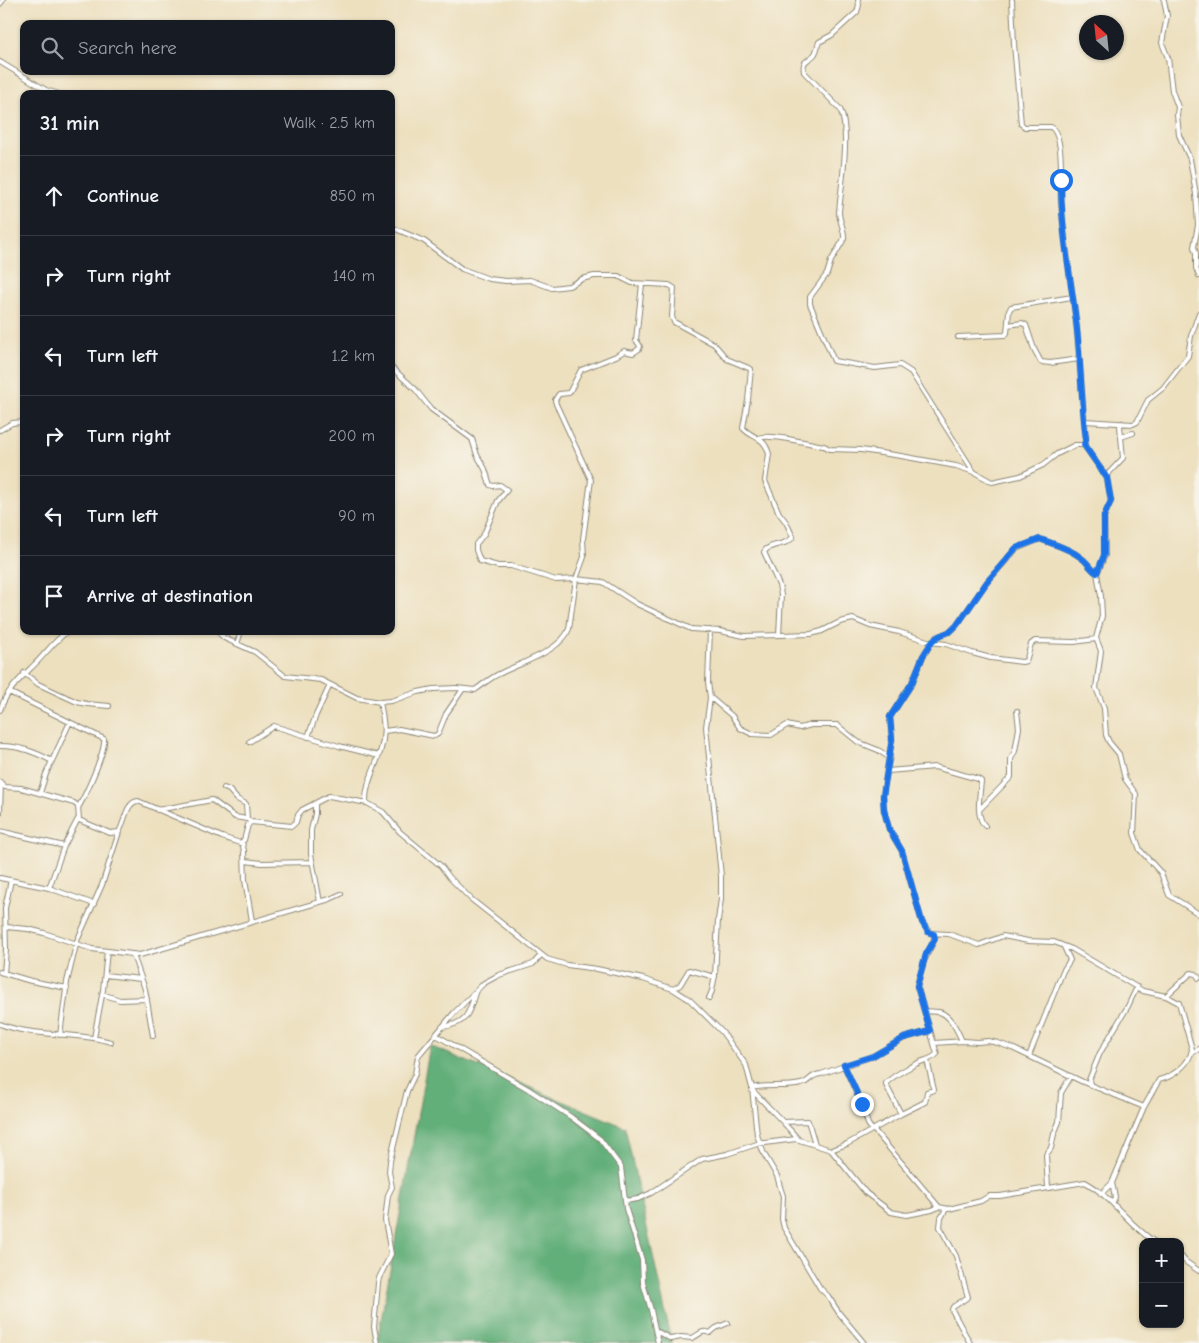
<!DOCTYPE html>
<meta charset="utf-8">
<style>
body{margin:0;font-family:"Comic Neue",sans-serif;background:#242831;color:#f1f3f6}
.controls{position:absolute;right:15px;bottom:15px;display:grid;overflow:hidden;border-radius:10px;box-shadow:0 1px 4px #0004}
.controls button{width:45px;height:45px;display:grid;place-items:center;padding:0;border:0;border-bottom:1px solid #363941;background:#171b24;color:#f1f3f6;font:25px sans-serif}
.compass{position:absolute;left:1079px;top:15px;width:45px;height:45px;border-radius:50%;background:#171b24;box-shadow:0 1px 4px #0004;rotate:333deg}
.stop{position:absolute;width:15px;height:15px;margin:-11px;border:4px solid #1a73e8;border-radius:50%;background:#fff}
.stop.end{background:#1a73e8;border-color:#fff;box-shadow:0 1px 5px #0008}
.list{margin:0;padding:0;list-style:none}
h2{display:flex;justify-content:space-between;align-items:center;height:65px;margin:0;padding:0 20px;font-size:21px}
h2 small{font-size:16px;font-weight:400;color:#9ea1a6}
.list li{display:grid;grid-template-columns:32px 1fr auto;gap:15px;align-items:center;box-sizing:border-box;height:80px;padding:0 20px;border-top:1px solid #363941}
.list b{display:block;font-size:19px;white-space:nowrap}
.list em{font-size:16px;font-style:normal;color:#9ea1a6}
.icon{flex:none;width:28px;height:28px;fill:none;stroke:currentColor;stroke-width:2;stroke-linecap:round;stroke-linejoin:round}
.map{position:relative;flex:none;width:1199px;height:1343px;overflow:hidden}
.search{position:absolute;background:#171b24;box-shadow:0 1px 4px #0004;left:20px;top:20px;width:375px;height:55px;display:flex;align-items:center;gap:12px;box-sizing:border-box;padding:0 18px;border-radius:10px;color:#9ea1a6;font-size:19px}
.panel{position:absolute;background:#171b24;box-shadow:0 1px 4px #0004;left:20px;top:90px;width:375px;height:545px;border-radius:10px}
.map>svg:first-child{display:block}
.forest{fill:#62af79;stroke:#466d52}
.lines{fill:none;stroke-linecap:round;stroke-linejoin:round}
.street-casing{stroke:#8c8675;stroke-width:6}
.street{stroke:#fff;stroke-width:4}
.route{stroke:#1a73e8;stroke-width:6}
</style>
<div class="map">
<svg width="1199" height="1343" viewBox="0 0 1199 1343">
<rect width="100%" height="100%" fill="#f7f3e8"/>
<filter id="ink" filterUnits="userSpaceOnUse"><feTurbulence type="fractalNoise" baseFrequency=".02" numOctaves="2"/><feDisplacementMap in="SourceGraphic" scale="10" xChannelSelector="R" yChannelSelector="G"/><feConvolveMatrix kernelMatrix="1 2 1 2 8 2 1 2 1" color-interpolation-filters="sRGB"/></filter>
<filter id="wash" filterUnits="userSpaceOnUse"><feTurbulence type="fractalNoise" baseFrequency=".0096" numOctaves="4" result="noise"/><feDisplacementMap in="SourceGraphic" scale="20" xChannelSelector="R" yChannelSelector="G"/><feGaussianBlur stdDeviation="1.12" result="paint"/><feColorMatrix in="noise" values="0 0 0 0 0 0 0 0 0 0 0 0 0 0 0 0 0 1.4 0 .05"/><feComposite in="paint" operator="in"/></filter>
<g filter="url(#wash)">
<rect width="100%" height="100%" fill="#ede0bf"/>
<path class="forest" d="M430,1046L625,1127L672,1343H377Z"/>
</g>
<g filter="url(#ink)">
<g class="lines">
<defs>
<path id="street" d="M858,0L859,5L857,12L832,35L819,42C817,47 817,52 814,55C807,62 802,60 804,72L840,109C851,132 841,186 839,212C839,221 845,230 844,239L831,261L827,274L810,297V304L834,361L875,368L900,365L911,372L974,472
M1012,0L1014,44L1021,124L1025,127H1051C1065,136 1060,185 1061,201C1064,241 1071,281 1076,321C1080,360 1082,400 1086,439L1084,445L1107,478L1111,501L1104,516L1105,555L1097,573L1101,596L1102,616L1096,638L1101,651L1096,688L1104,708L1106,735L1109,742L1119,754L1125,779L1136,794L1134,833L1140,850L1161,873L1169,895L1199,914
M1164,0L1167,16L1162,43L1168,58L1172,91L1178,107L1177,115L1179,135L1190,159L1196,194L1198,225L1194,247L1196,253V268L1199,276
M0,4L3,0
M0,62L46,90L59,94
M391,227L424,241L462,269L489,279L506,281L530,280L552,288L569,286L582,279L594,276H618L632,283L669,285L674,288L672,317L674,322L714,344L727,359L751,369L748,400L743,428C752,439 764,435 769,454L765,481L779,513L786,522L793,537C786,547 770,542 764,552L779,585L781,595L779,635
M1008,325L1022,323L1026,325L1034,349L1041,362L1050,363L1079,359
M958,337L1005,335L1007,333L1009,311L1011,307L1072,297
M391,367L415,389L431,409L472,439L477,455L485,469L490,485L493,486L500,485L507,490L498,501L484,534L476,544V550L480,561L498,566H511L556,580L576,579L603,582L637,604L691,629L720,631L744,636L811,634L822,631L840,622L853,619L870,626L899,632L931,642L946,644L972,653L991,658L1022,662L1026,661L1031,644L1035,641L1074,642L1096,639
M1085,421L1133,424L1137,422L1148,400L1163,388L1188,356L1191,336L1199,313
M0,430L12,423L24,422
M1121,437L1133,433
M759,438C770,433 810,444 824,446L830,449L861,450L901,456L956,466L974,472L992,482L1020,476L1043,465L1057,454L1075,445H1084
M1106,476L1123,458L1120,426L1122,423
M1097,573C1091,570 1087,561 1080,557C1069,548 1053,544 1040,539L1016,549L987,582L957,625L951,631L939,636L933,640L923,656L912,683L890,717L892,739L883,796L884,810L889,829L902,851L922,922L930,933L949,934L979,945L1003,936L1028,941L1054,942L1072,949L1143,991L1166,996L1179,1003L1192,1049C1190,1065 1172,1077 1159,1080L1144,1107L1112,1183L1115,1197L1113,1202
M217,631L224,638L255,652L285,676L321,680L357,698L380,702L391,701L418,692L433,689L456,688L475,690C484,684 491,677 501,673C520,663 561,651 569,629L576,579L584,557L583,539L591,480L556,404L555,400L559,394L569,393L581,370L616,356L624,351L633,353L639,349L640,346L636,340L642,284
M237,644L241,631
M24,673L38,684L77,702L87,704L109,706
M9,692L104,739C106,751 85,796 78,808
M711,698L732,716L740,728L752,734L771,735L787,725L800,728L811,725H837L858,742L878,750L890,758
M0,710C7,690 21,678 35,664C46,653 55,640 68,631
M384,731L399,729L434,736L438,734L446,714L463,689
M308,737L316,715L330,685
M249,742L274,726L339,746L379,756
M0,746C20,746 35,752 52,761
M888,771L935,767L978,779L981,781C980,795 975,816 985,826
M0,782L5,787L21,788L74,803L78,806L79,820L110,833L119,832C125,822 126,802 138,801L222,837L240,843L244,840L248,825L251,822L292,826L296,822L298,815L302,810L329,796L367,803L383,812L400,832L441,866L450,878L471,899L547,959L567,965L597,969L643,979L673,989L690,1000L722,1032L746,1065L752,1088L757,1135L764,1154L777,1176L781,1190L783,1196L782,1219L784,1228L820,1288L828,1296L839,1313L864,1343
M224,788L229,790L237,799L246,804L247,819
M40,793L46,774L70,722
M366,803C365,784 376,767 381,749C386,733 383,718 380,702
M315,804V814L311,830V854L320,902
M980,809L1011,777V759L1015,751L1019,728L1017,711
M157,810L212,800L235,817L247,819L251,822
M0,813L1,783
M0,831L64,846
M242,842L244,851L245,880L252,921
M245,861L262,863L311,862
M0,878L49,888L94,904
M49,888L64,846L78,819
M6,927L28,929L44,933L92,949L140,955L330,899L341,894
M133,955L145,989L153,1036
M0,972L31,981L67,988
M4,973L6,950L5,908L11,880
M105,975L141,979
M673,989L680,985L689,970L715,977
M102,994L120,1000L147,999
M1166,996L1191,973L1196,974L1199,978
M709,998L712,991L715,975L718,920L721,899V876L706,727L710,698L708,682L710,630
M925,1011C930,1012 938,1011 942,1013C952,1018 958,1032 962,1041
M0,1024C36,1038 75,1031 111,1042
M442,1027C466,1024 469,1015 475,993
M60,1035L67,982L77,941L102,885L119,832
M436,1035L528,1089L571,1117L600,1139L621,1167L626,1209L642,1260L643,1283L651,1310L658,1343
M94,1038L103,990L107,951
M934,1043L964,1041L978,1042L988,1041L998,1043L1012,1048L1083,1082L1144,1107
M1192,1053L1199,1049
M1029,1056L1063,971L1070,960L1064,947
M844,1065L860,1101L868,1124L872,1130
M1090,1084L1089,1080L1100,1053L1128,1006L1137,987
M752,1088C768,1084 785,1088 801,1084C811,1082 809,1075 821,1074L873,1056L904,1038L930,1031
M753,1091L783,1122L808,1121L815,1144
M901,1114L925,1102L927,1092L934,1090L927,1060
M782,1121L799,1140
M873,1129L939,1207
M831,1150L847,1144L901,1114L886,1085V1083C895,1074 908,1068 918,1063C925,1060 932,1059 937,1054L917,986L924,961L934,940V934
M1048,1187L1046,1155L1051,1148L1054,1134L1059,1122L1061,1093L1071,1076
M1101,1194L1112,1183
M625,1201L638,1199L651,1193L702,1159L727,1154L757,1144L796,1139L831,1150L866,1193L891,1212L907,1215L932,1210L939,1207L949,1209L981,1201L989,1196H1000L1085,1182C1113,1197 1129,1226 1155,1242
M946,1209L941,1218L940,1227L956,1256L968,1297L953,1307L952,1310L970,1343
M1180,1255L1186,1262L1199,1271
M656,1331L671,1339L681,1337L692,1338C700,1335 701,1329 710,1333L716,1328L728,1323
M377,1343L374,1327L378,1283L379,1278L391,1254L385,1220L388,1195L392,1187L389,1172L390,1161L407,1091L415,1074L418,1056L454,1013L484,983L499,975L533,964L541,955"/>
</defs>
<use href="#street" class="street-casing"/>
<use href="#street" class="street"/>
</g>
</g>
<g class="lines" filter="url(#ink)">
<path class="route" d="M862,1104L844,1065L873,1056L904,1038L930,1031L917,986L926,954L935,939L934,934L928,932L922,922L902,851L889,829L884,810L883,796L892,739L890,717L912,683L923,656L933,640L939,636L951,631L957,625L987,582L1016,548L1040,539C1053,544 1069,548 1080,557C1087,561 1091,570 1097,573L1104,555V516L1111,501L1107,478L1084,445L1086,439C1081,400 1081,360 1076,321C1070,274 1061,228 1061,180"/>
</g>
</svg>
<div class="controls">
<button>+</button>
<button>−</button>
</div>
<svg class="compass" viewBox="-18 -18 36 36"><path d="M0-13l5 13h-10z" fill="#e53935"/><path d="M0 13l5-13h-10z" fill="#9ea1a6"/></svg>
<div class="stop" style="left:1061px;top:180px"></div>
<div class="stop end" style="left:862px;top:1104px"></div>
<div class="search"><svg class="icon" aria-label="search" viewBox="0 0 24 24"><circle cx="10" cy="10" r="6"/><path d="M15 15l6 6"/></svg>Search here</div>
<section class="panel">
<h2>31 min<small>Walk · 2.5 km</small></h2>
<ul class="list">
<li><svg class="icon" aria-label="ahead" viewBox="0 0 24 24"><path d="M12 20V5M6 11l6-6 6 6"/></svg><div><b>Continue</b></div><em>850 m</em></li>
<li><svg class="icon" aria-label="right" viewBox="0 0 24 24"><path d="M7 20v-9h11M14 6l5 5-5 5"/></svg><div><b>Turn right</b></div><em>140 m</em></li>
<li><svg class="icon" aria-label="left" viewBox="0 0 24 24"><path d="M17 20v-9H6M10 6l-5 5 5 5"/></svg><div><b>Turn left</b></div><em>1.2 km</em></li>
<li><svg class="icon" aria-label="right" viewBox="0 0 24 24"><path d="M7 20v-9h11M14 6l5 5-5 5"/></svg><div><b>Turn right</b></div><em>200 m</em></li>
<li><svg class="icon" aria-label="left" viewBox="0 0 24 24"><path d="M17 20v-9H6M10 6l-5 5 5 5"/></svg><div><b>Turn left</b></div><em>90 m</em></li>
<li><svg class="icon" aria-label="arrive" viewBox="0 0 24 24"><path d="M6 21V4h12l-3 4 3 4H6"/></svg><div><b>Arrive at destination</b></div></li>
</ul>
</section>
</div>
